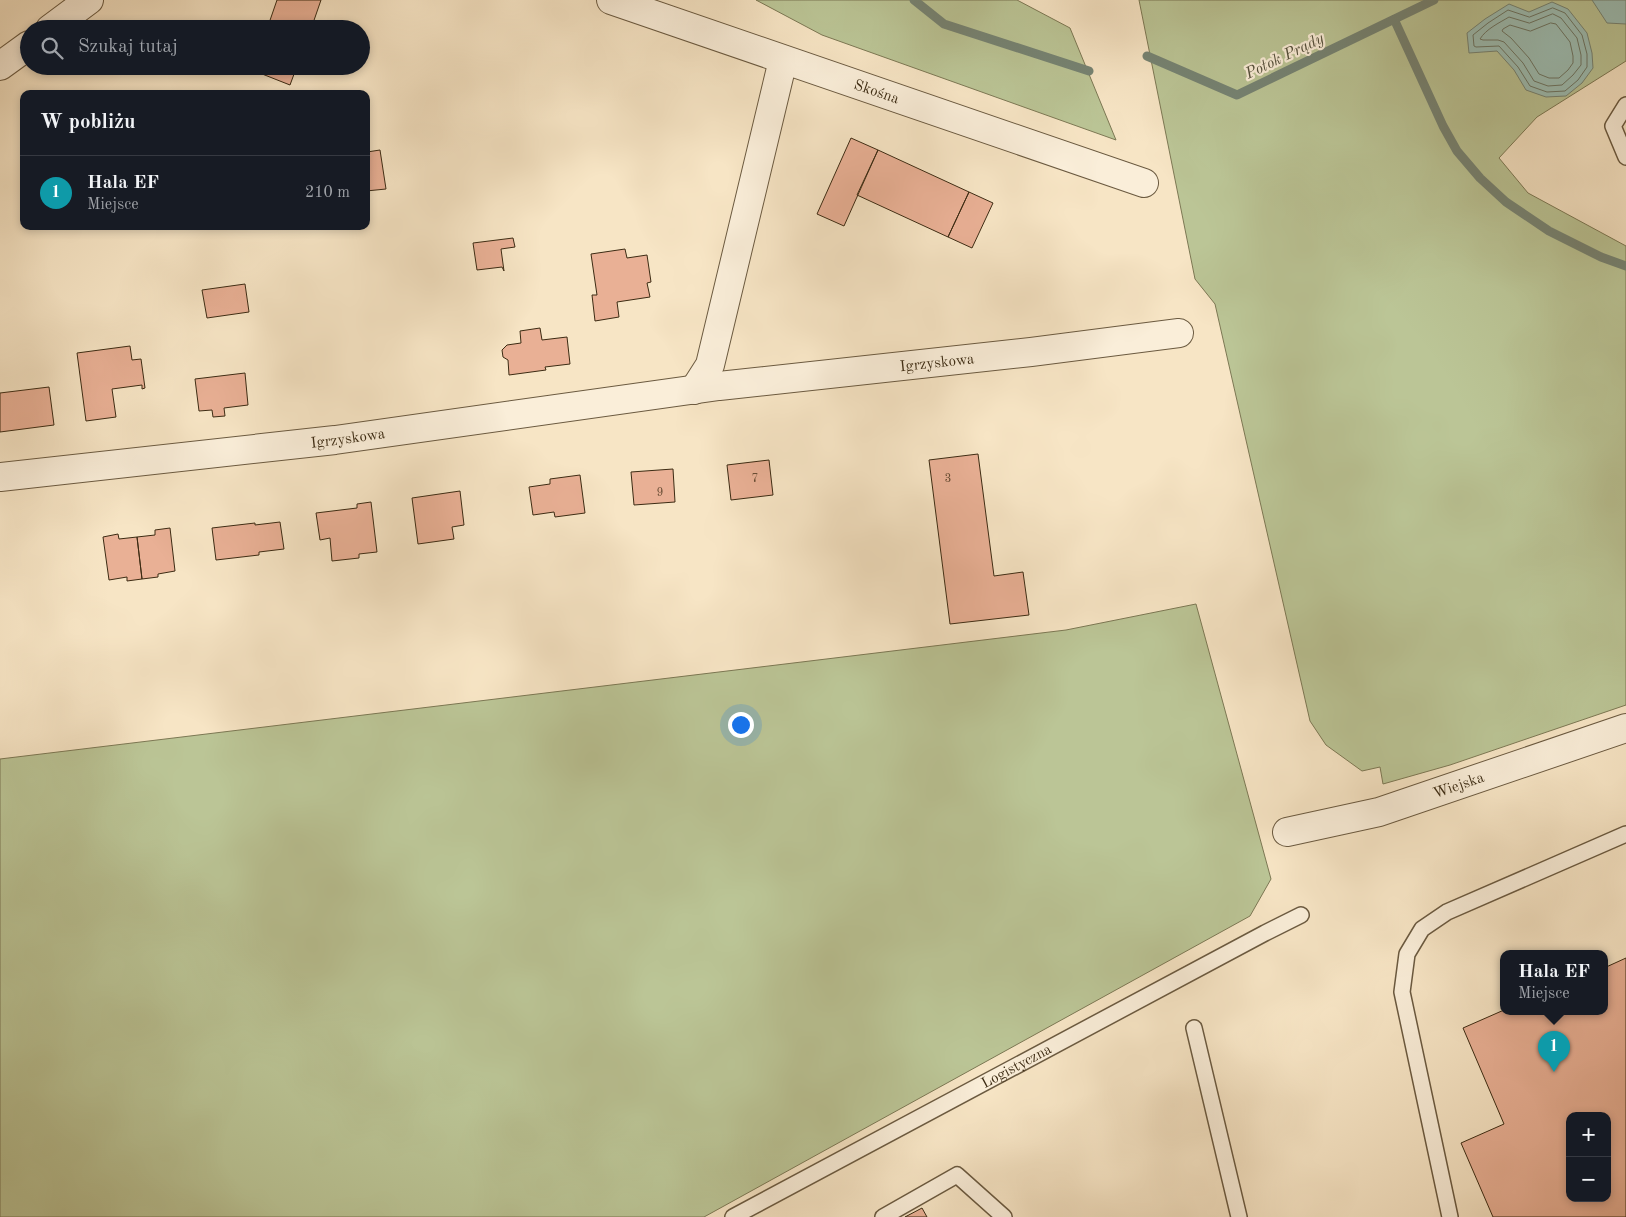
<!DOCTYPE html>
<html lang="pl">
<meta charset="utf-8">
<style>
body{margin:0;font-family:"Old Standard TT",serif;background:#242831;color:#f1f3f6}
.controls{position:absolute;right:15px;bottom:15px;display:grid;overflow:hidden;border-radius:10px;box-shadow:0 2px 8px #0003}
.controls button{width:45px;height:45px;display:grid;place-items:center;padding:0;border:0;border-bottom:1px solid #363941;background:#171b24;color:#f1f3f6;font:25px sans-serif}
.you{position:absolute;left:740px;top:724px;width:18px;height:18px;margin:-12px;border:4px solid #fff;border-radius:50%;background:#1a73e8;box-shadow:0 0 0 8px #1a73e833}
.badge{display:grid;place-items:center;width:32px;height:32px;border-radius:50%;background:#7c3aed;color:#fff;font-size:16px;font-weight:700}
.pin{position:absolute;translate:-50% -41px;filter:drop-shadow(0 1px 2px #0008)}
.pin::after{content:'';position:absolute;top:26px;width:18px;height:15px;background:inherit;clip-path:polygon(0 0,100% 0,50% 100%)}
.popup{position:absolute;left:1500px;top:950px;width:108px;height:65px;box-sizing:border-box;display:grid;place-content:center;border-radius:10px;background:#171b24;filter:drop-shadow(0 1px 4px #0005);font-size:16px;white-space:nowrap;color:#9ea1a6}
.popup b{font-size:19px;color:#f1f3f6}
.popup::after{content:'';position:absolute;left:50%;top:100%;margin-left:-10px;border:10px solid transparent;border-top-color:#171b24}
.list{margin:0;padding:0;list-style:none}
h2{display:flex;justify-content:space-between;align-items:center;height:65px;margin:0;padding:0 20px;font-size:21px}
h2 small{font-size:16px;font-weight:400;color:#9ea1a6}
.list li{display:grid;grid-template-columns:32px 1fr auto;gap:15px;align-items:center;box-sizing:border-box;height:75px;padding:0 20px;border-top:1px solid #363941}
.list b{display:block;font-size:19px;white-space:nowrap}
.list p{margin:0;font-size:16px;white-space:nowrap;color:#9ea1a6}
.list em{font-size:16px;font-style:normal;color:#9ea1a6}
.icon{flex:none;width:28px;height:28px;fill:none;stroke:currentColor;stroke-width:2;stroke-linecap:round;stroke-linejoin:round}
.map{position:relative;flex:none;width:1626px;height:1217px;overflow:hidden}
.search{position:absolute;background:#171b24;box-shadow:0 2px 8px #0003;left:20px;top:20px;width:350px;height:55px;display:flex;align-items:center;gap:12px;box-sizing:border-box;padding:0 18px;border-radius:28px;color:#9ea1a6;font-size:19px}
.panel{position:absolute;background:#171b24;box-shadow:0 2px 8px #0003;left:20px;top:90px;width:350px;height:140px;border-radius:10px}
.map>svg:first-child{display:block}
.green{fill:#bbc596;stroke:#7c7854}
.water{fill:#9dbfb5;stroke:#768474}
.lines{fill:none;stroke-linecap:round;stroke-linejoin:round}
.shore{stroke:#6c7564;stroke-width:1}
.stream{stroke:#768474;stroke-width:9}
.building{fill:#e9b095;stroke:#3c2b13;fill-rule:evenodd}
.lane-casing{stroke:#6b5a40;stroke-width:18}
.street-casing{stroke:#6b5a40;stroke-width:30}
.lane{stroke:#faeed9;stroke-width:15}
.street{stroke:#faeed9;stroke-width:28}
.labels{text-anchor:middle;stroke-width:4.5;stroke-linejoin:round;paint-order:stroke}
.number-label{font-size:12px;fill:#674c34}
.street-label{font-size:15px;fill:#3c2b13;stroke:#faeed9}
.water-label{font-size:16px;font-style:italic;fill:#54503c;stroke:#faeed9}
</style>
<div class="map">
<svg width="1626" height="1217" viewBox="0 0 1626 1217">
<rect width="100%" height="100%" fill="#f7e5c5"/>
<filter id="stains"><feTurbulence type="fractalNoise" baseFrequency=".004" numOctaves="4"/><feColorMatrix values="0 0 0 0 .2 0 0 0 0 .09 0 0 0 0 .02 0 0 0 .5 -.17"/></filter>
<radialGradient id="worn" r=".72"><stop offset=".6" stop-color="#630" stop-opacity="0"/><stop offset="1" stop-color="#630" stop-opacity=".3"/></radialGradient>
<path class="green" d="M756,0H1017L1070,28L1116,140L822,35Z
M1139,0H1626V61L1537,117L1499,158L1528,193L1626,246V705L1450,765L1383,784L1380,767L1362,771L1326,745L1310,721L1215,304L1195,279Z
M1196,604L1271,879L1250,916L704,1217H0V759L1066,630Z"/>
<path class="water" d="M1592,0H1626V24L1607,23Z
M1552,2L1568,9L1587,33L1592,53L1593,68L1582,83L1566,96L1546,97L1526,90L1514,70L1497,51L1469,53L1467,33L1485,19L1509,4L1529,12Z"/>
<g class="lines">
<path class="shore" d="M1553,8L1565,13L1582,35L1587,54V67L1578,80L1565,91L1547,92L1530,86L1518,67L1499,46L1476,47L1474,46L1473,35L1488,23L1508,10L1529,17Z
M1553,14L1561,18L1577,38L1581,55V65L1573,75L1562,85L1548,86L1534,81L1523,63L1504,42L1498,40H1483L1480,39C1486,29 1499,23 1509,17L1529,23Z
M1551,23L1556,24L1570,42L1573,56V63L1568,70L1559,78H1549L1539,74L1529,58L1511,38L1502,31L1503,29L1510,25L1530,31Z"/>
<path class="stream" d="M914,0L944,24L1089,71
M1394,19L1443,126L1457,151L1480,178L1506,202L1549,231L1601,257L1626,266
M1147,56L1237,95L1434,0"/>
</g>
<path class="building" d="M277,0H321L311,29H267Z
M254,66H297L290,85L252,70Z
M851,138L878,150L844,226L817,214Z
M366,148L367,152L380,150L386,189L366,191Z
M878,150L969,192L948,237L857,195Z
M969,192L993,203L972,248L948,237Z
M513,238L515,247L501,249L504,271L502,267L477,270L473,243Z
M625,249L627,258L647,255L651,282L647,283L650,297L617,302L619,317L595,321L592,295H597L591,254Z
M245,284L249,312L207,318L202,290Z
M540,328L542,340L567,337L570,364L545,367L546,370L509,375L508,360L503,357L502,350L507,345L521,343L520,331Z
M130,346L132,360L141,359L145,388L142,389V385L112,389L116,417L86,421L77,353Z
M245,373L248,405L224,408L225,416L213,417L212,410L199,411L195,379Z
M49,387L54,425L0,432V393Z
M978,454L994,576L1023,572L1029,615L950,624L929,460Z
M769,460L773,495L731,500L727,465Z
M673,469L675,502L634,505L631,472Z
M580,475L585,513L555,517L554,512L533,515L529,487L550,484V479Z
M460,491L464,525L452,527L454,539L418,544L412,498Z
M371,502L377,552L359,554V558L332,561L330,538L320,540L316,513L357,508V504Z
M280,522L284,549L259,552V555L216,560L212,528L255,523V525Z
M170,528L175,571L158,574V577L142,579L137,537L155,535V530Z
M118,534L119,539L137,537L142,579L127,581V577L109,580L103,537Z
M1626,958V1217H1493L1461,1143L1504,1124L1463,1028L1504,1010L1604,1011V968ZM1570,1116H1607V1198H1570Z
M922,1208L927,1217H905Z"/>
<g class="lines">
<defs>
<g id="lane">
<path d="M1626,105L1613,126L1626,157"/>
<path d="M1194,1028L1239,1217"/>
<path id="s1" d="M733,1217L1265,933L1301,915"/>
<path d="M883,1217L957,1175L1004,1217"/>
<path d="M1450,1217L1402,992L1407,954L1422,929L1447,912L1626,834"/>
</g>
<g id="street">
<path id="s2" d="M611,0L1144,183"/>
<path d="M50,29L89,0"/>
<path d="M0,66L29,45"/>
<path d="M694,390L710,365L783,60"/>
<path id="s3" d="M0,477L335,440L719,386L1031,352L1179,333"/>
<path id="s4" d="M1287,832L1379,812L1626,728"/>
</g>
</defs>
<use href="#lane" class="lane-casing"/>
<use href="#street" class="street-casing"/>
<use href="#lane" class="lane"/>
<use href="#street" class="street"/>
</g>
<g class="labels">
<g class="number-label">
<text x="755" y="482">7</text>
<text x="948" y="482">3</text>
<text x="660" y="496">9</text>
</g>
<g class="street-label">
<text dy="5" stroke="none"><textPath href="#s2" startOffset="281">Skośna</textPath></text>
<text dy="5" stroke="none"><textPath href="#s3" startOffset="944">Igrzyskowa</textPath></text>
<text dy="5" stroke="none"><textPath href="#s3" startOffset="350">Igrzyskowa</textPath></text>
<text dy="5" stroke="none"><textPath href="#s4" startOffset="178">Wiejska</textPath></text>
<text dy="5" stroke="none"><textPath href="#s1" startOffset="321">Logistyczna</textPath></text>
</g>
<g class="water-label">
<text transform="translate(1284 55) rotate(-26)" y="6">Potok Prądy</text>
</g>
</g>
<rect width="100%" height="100%" filter="url(#stains)"/>
<rect width="100%" height="100%" fill="url(#worn)"/>
</svg>
<div class="controls">
<button>+</button>
<button>−</button>
</div>
<div class="you"></div>
<div class="pin badge" style="left:1554px;top:1072px;background:#0f9aa8">1</div>
<div class="popup"><b>Hala EF</b>Miejsce</div>
<div class="search"><svg class="icon" aria-label="search" viewBox="0 0 24 24"><circle cx="10" cy="10" r="6"/><path d="M15 15l6 6"/></svg>Szukaj tutaj</div>
<section class="panel">
<h2>W pobliżu<small></small></h2>
<ul class="list">
<li><span class="badge" style="background:#0f9aa8">1</span><div><b>Hala EF</b><p>Miejsce</p></div><em>210 m</em></li>
</ul>
</section>
</div>
